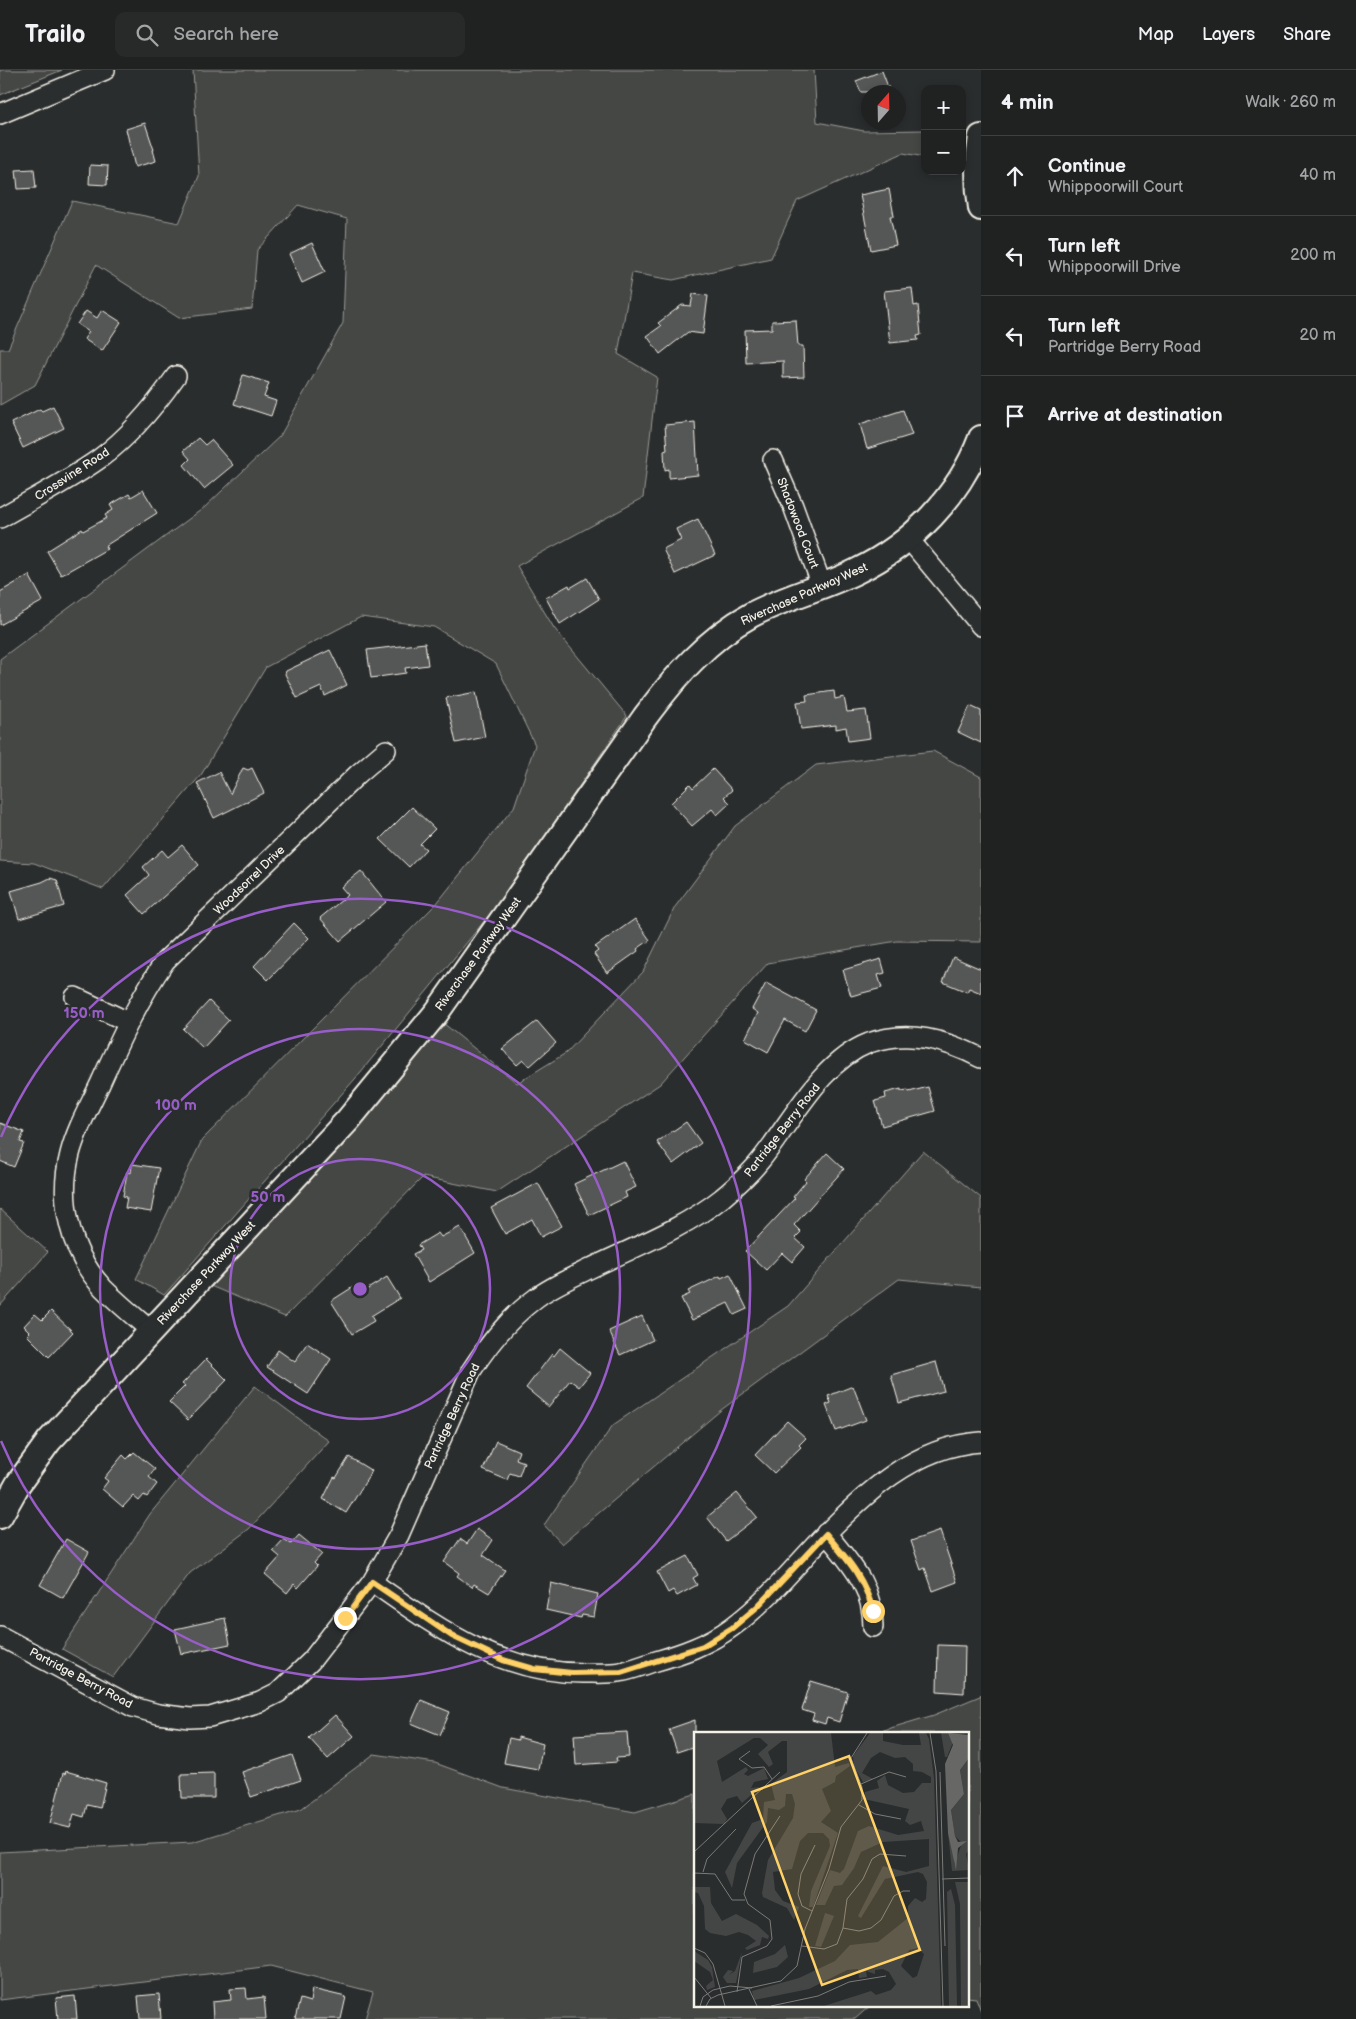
<!DOCTYPE html>
<meta charset="utf-8">
<style>
body{margin:0;font-family:"Balsamiq Sans",sans-serif;background:#282a2a;color:#f1f3f6}
.controls{position:absolute;right:15px;top:15px;display:grid;overflow:hidden;border-radius:10px;box-shadow:0 2px 8px #0003}
.controls button{width:45px;height:45px;display:grid;place-items:center;padding:0;border:0;border-bottom:1px solid #3d3f40;background:#202222;color:#f1f3f6;font:25px sans-serif}
.compass{position:absolute;left:861px;top:15px;width:45px;height:45px;border-radius:50%;background:#202222;box-shadow:0 2px 8px #0003;rotate:20deg}
.stop{position:absolute;width:15px;height:15px;margin:-11px;border:4px solid #ffd166;border-radius:50%;background:#fff}
.stop.end{background:#ffd166;border-color:#fff;box-shadow:0 1px 5px #0008}
.list{margin:0;padding:0;list-style:none}
h2{display:flex;justify-content:space-between;align-items:center;height:65px;margin:0;padding:0 20px;font-size:21px}
h2 small{font-size:16px;font-weight:400;color:#a2a4a5}
.list li{display:grid;grid-template-columns:32px 1fr auto;gap:15px;align-items:center;box-sizing:border-box;height:80px;padding:0 20px;border-top:1px solid #3d3f40}
.list b{display:block;font-size:19px;white-space:nowrap}
.list p{margin:0;font-size:16px;white-space:nowrap;color:#a2a4a5}
.list em{font-size:16px;font-style:normal;color:#a2a4a5}
.icon{flex:none;width:28px;height:28px;fill:none;stroke:currentColor;stroke-width:2;stroke-linecap:round;stroke-linejoin:round}
.map{position:relative;flex:none;width:981px;height:1949px;overflow:hidden}
header{display:flex;align-items:center;gap:30px;box-sizing:border-box;height:70px;padding:0 25px;background:#202222;border-bottom:1px solid #3d3f40}
header strong{font-size:24px}
nav{display:flex;gap:28px;margin-inline-start:auto;font-size:18px}
.search{width:350px;height:45px;background:#282a2a;display:flex;align-items:center;gap:12px;box-sizing:border-box;padding:0 18px;border-radius:10px;color:#a2a4a5;font-size:19px}
main{display:flex}
aside{flex:1;background:#202222}
.map>svg:first-child{display:block}
.green{fill:#444645;stroke:#9c9c96}
.building{fill:#555756;stroke:#f4f1e8}
.lines{fill:none;stroke-linecap:round;stroke-linejoin:round}
.minor-casing{stroke:#f4f1e8;stroke-width:22}
.tertiary-casing{stroke:#f4f1e8;stroke-width:28}
.minor{stroke:#2a2d2e;stroke-width:19}
.tertiary{stroke:#2a2d2e;stroke-width:24}
.route{stroke:#ffd166;stroke-width:6}
.ring{fill:none;stroke:#995dc9;stroke-width:2.5}
.labels{text-anchor:middle;stroke-width:5;stroke-linejoin:round;paint-order:stroke}
.street-label{font-size:12px;fill:#f4f1e8;stroke:#2a2d2e}
.inset-road{fill:none;stroke:#7b7b78;stroke-width:1}
.view{fill:#ffd166;fill-opacity:0.15;stroke:#ffd166;stroke-width:2.5}
.inset-edge{fill:none;stroke:#f4f1e8;stroke-width:2.5}
.centre{fill:#995dc9;stroke:#2a2d2e;stroke-width:2.5}
.ring-label{font-size:15px;text-anchor:middle;font-weight:bold;fill:#995dc9;stroke:#2a2d2e;stroke-width:5;stroke-linejoin:round;paint-order:stroke}
</style>
<header>
<strong>Trailo</strong>
<div class="search"><svg class="icon" aria-label="search" viewBox="0 0 24 24"><circle cx="10" cy="10" r="6"/><path d="M15 15l6 6"/></svg>Search here</div>
<nav><a>Map</a><a>Layers</a><a>Share</a></nav>
</header>
<main>
<div class="map">
<svg width="981" height="1949" viewBox="0 0 981 1949">
<rect width="100%" height="100%" fill="#2a2d2e"/>
<filter id="ink" filterUnits="userSpaceOnUse"><feTurbulence type="fractalNoise" baseFrequency=".02" numOctaves="2"/><feDisplacementMap in="SourceGraphic" scale="10" xChannelSelector="R" yChannelSelector="G"/><feConvolveMatrix kernelMatrix="1 2 1 2 8 2 1 2 1" color-interpolation-filters="sRGB"/></filter>
<g filter="url(#ink)">
<path class="green" d="M0,0H62L0,25Z
M193,0H814L817,52L864,61L925,60V87L903,83L797,131L771,188L673,210L632,203L618,284L657,307L643,428L517,496L554,558L627,646L504,827L355,1009L164,1225L136,1209L202,1070L437,833L514,737L535,675L496,594L434,557L361,547L266,597L201,705L103,819L34,793L0,791V589L205,437L280,366L343,253L347,149L298,135L257,180L252,239L179,248L96,195L35,315L0,335V279H8L72,131L179,153L199,106Z
M933,681L981,707V872L897,871L768,893L660,1014L497,1122L423,1107L285,1247L208,1215L343,1076L443,953L517,1013L566,983L643,902L675,837L735,756L816,695Z
M923,1081L981,1128V1217L899,1209L721,1340L562,1474L544,1455L613,1355L788,1236Z
M0,1139L48,1182L0,1236Z
M255,1316L329,1371L249,1459L190,1503L113,1607L62,1579L150,1444Z
M981,1624V1941L976,1928L967,1927V1663H874L934,1645L980,1626Z
M374,1684L435,1693L503,1718L635,1742L695,1724V1935H871L855,1949H365L373,1922L271,1896L0,1930V1782L192,1772L301,1739Z"/>
<path class="building" d="M882,1L890,22H861L856,11Z
M145,53L154,80H153L156,91L135,97L126,59Z
M90,95L108,96L107,115L89,114Z
M34,99L36,118L18,119L16,100Z
M889,119L894,146H890L896,175L871,180L860,125Z
M312,173L325,202L302,213L289,184Z
M912,218L914,236L918,235L921,265L917,266L918,270L890,273L884,221Z
M693,224L708,226L703,264L688,262L660,284L647,266L661,256L658,253L682,235L691,236Z
M102,240L121,252L102,281L84,269L89,262L77,254L86,241L97,248Z
M796,250L798,276H803L804,307L783,308V291L746,293L745,260L772,259V251Z
M243,305L269,313L264,327L276,331L271,346L234,334Z
M53,336L64,358L23,378L11,353L40,339L42,341Z
M903,340L912,365L867,379L860,354Z
M695,352L698,405L669,408V399L665,400L664,381L667,380L665,355Z
M198,368L205,375L211,370L233,395L204,419L184,395L190,389L183,381Z
M143,420L157,443L105,476L107,479L61,505L47,481L82,459L83,461L107,448L105,445L113,440L110,435L129,424L131,427Z
M698,449L715,485L675,504L663,479L681,470L676,459Z
M29,505L43,531L0,555V522Z
M587,508L599,529L560,554L546,528L569,515L570,518Z
M425,573L428,595L405,598L406,603L371,608L367,580Z
M330,580L347,615L325,626L321,617L297,628L285,604L286,601Z
M834,621L835,629L844,627L847,642L866,640L870,668L848,671L846,657L836,659V655L801,659L797,632L807,631L806,625Z
M476,622L485,667L456,673L446,628Z
M970,636L981,641V673L958,662Z
M243,698L248,700L252,698L264,723L214,748L197,713L219,702L230,724Z
M713,699L732,720L724,727L730,733L717,745L712,739L692,756L671,733L690,714L693,718Z
M412,737L435,759L420,774L426,779L409,797L380,769Z
M182,775L199,795L144,844L127,825L149,805L143,797L162,780L168,787Z
M361,801L386,832L340,871L320,848L348,825L341,817Z
M50,808L57,810L64,836L19,849L11,821L42,812Z
M635,849L650,870L637,879L638,881L607,903L594,884L598,881L595,877Z
M294,853L309,868L268,910L254,896Z
M953,887L981,899V923L969,918L967,922L943,912Z
M881,889L885,903L878,905L882,918L851,926L843,900Z
M766,913L816,940L805,961L785,950L768,982L745,969L758,943L752,939Z
M209,931L229,950L203,978L183,959Z
M537,951L556,973L530,996L523,990L517,995L502,979Z
M928,1017L935,1041L882,1056L875,1031L886,1028L885,1023L901,1019V1021L908,1020L909,1022Z
M686,1052L701,1073L673,1094L657,1072Z
M0,1053L24,1062L20,1072L24,1073L14,1097L0,1091Z
M827,1083L844,1099L794,1155L801,1162L795,1168L805,1177L792,1192L782,1183L766,1200L745,1181L795,1128L793,1127L806,1111L804,1109Z
M623,1091L636,1117L625,1122L627,1127L589,1145L574,1114Z
M132,1094L159,1098L151,1142L125,1138L127,1127L123,1126L127,1102L131,1103Z
M538,1113L562,1156L541,1167L532,1149L505,1164L491,1138Z
M460,1157L475,1183L429,1212L413,1184L421,1180L418,1175L438,1163L441,1167Z
M730,1204L747,1239L734,1245L728,1233L692,1250L681,1228L690,1224L688,1221L720,1206L721,1208Z
M387,1207L400,1228L371,1246L374,1251L352,1264L331,1231L353,1217L358,1225Z
M51,1241L73,1262L49,1287L27,1265L30,1262L24,1256L35,1244L42,1250Z
M642,1246L653,1270L620,1285L609,1261Z
M307,1273L331,1289L308,1324L267,1297L278,1280L295,1292Z
M560,1278L590,1303L579,1317L570,1310L549,1337L526,1318L552,1284L554,1286Z
M206,1289L227,1310L188,1350L169,1332L185,1316L182,1314Z
M936,1292L944,1321L899,1333L891,1305Z
M853,1316L866,1350L836,1361L826,1335L831,1333L828,1326Z
M787,1351L806,1368L799,1375L801,1377L774,1403L755,1385Z
M496,1371L519,1381L516,1389L524,1392L519,1406L510,1403L507,1410L483,1400Z
M134,1382L155,1399L149,1407L157,1414L147,1427L144,1425L139,1431L133,1426L123,1437L102,1419L108,1411L104,1408L123,1385L127,1389Z
M349,1387L372,1401L346,1443L323,1429L334,1407L336,1408Z
M737,1423L757,1447L726,1471L707,1447Z
M477,1459L493,1470L483,1485L505,1500L489,1523L474,1514L472,1517L457,1506L459,1503L444,1492L460,1469L467,1474Z
M940,1461L957,1512L933,1521L925,1498L921,1500L911,1471Z
M299,1465L322,1484L314,1493L317,1496L298,1518L294,1514L287,1523L265,1504L280,1487L273,1481L284,1469L291,1474Z
M66,1469L89,1482L63,1528L40,1515Z
M688,1486L698,1505L693,1508L697,1515L677,1526L673,1520L668,1523L657,1502Z
M551,1513L598,1524L594,1547L582,1545L581,1548L546,1540Z
M225,1548L230,1574L181,1584L175,1559Z
M938,1575L965,1576L964,1623L937,1621Z
M811,1611L848,1622L839,1652L827,1648L825,1654L812,1650L814,1644L802,1640Z
M421,1630L450,1642L440,1665L411,1653Z
M335,1645L354,1666L328,1689L309,1668Z
M695,1650V1676L677,1682L669,1659Z
M627,1662L629,1687L616,1688L617,1692L576,1695L574,1665Z
M518,1667L543,1674L538,1699L504,1693L509,1668L518,1670Z
M292,1685L301,1710L251,1727L242,1702Z
M66,1701L106,1713L100,1738L87,1735L84,1747L74,1744L70,1758L50,1753L63,1703L65,1704Z
M214,1703V1728H182L181,1704Z
M246,1918L247,1929L264,1927L266,1949H213L212,1932L231,1930L230,1919Z
M312,1919L346,1927L341,1949H295L300,1929L310,1932Z
M159,1924L161,1949H140L138,1926Z
M75,1926L77,1949H58L56,1928Z"/>
<g class="lines">
<defs>
<path id="minor" d="M0,44L105,0
M773,390L793,436L822,516
M0,448C33,429 68,411 99,389C129,367 155,336 176,306
M908,468L981,556
M75,927L128,952
M151,1261C135,1247 118,1233 103,1218C70,1182 58,1131 70,1084C76,1060 89,1037 100,1014C119,972 138,930 165,891L358,704L386,680
M826,1463C851,1494 873,1516 873,1557
M372,1512C438,1558 498,1603 583,1603C595,1603 608,1604 620,1602C631,1600 642,1596 653,1592C681,1584 708,1575 732,1557C765,1533 792,1500 820,1470C864,1424 914,1376 981,1372
M0,1566L133,1637L158,1644L190,1648L210,1647L260,1632L278,1623L311,1591L372,1512L399,1465L471,1301C489,1273 509,1248 536,1228C552,1216 571,1208 589,1199C634,1177 683,1159 722,1128C735,1117 749,1105 760,1091C791,1053 820,992 869,973C908,959 946,970 981,988"/>
<path id="tertiary" d="M981,67C977,91 977,114 981,138
M0,1446L18,1414L49,1371L348,1050L437,942L645,647C675,607 707,569 751,545C785,527 823,518 857,501C913,474 959,426 981,368"/>
</defs>
<use href="#minor" class="minor-casing"/>
<use href="#tertiary" class="tertiary-casing"/>
<use href="#minor" class="minor"/>
<use href="#tertiary" class="tertiary"/>
</g>
</g>
<g class="lines" filter="url(#ink)">
<path class="route" d="M345,1548L372,1512L452,1566L503,1590L534,1599L572,1603L621,1602L703,1576L732,1558L757,1537L826,1464C848,1490 864,1507 873,1541"/>
</g>
<g class="ring">
<circle cx="360" cy="1219" r="130"/>
<circle cx="360" cy="1219" r="260"/>
<path d="M1 1067A390 390 0 1 1 1 1371"/>
</g>
<g class="labels">
<g class="street-label">
<text transform="translate(72 404) rotate(-33)" y="4">Crossvine Road</text>
<text transform="translate(798 453) rotate(69)" y="4">Shadowood Court</text>
<text transform="translate(804 524) rotate(-24)" y="4">Riverchase Parkway West</text>
<text transform="translate(249 810) rotate(-44)" y="4">Woodsorrel Drive</text>
<text transform="translate(478 884) rotate(-54)" y="4">Riverchase Parkway West</text>
<text transform="translate(782 1060) rotate(-52)" y="4">Partridge Berry Road</text>
<text transform="translate(206 1203) rotate(-47)" y="4">Riverchase Parkway West</text>
<text transform="translate(452 1346) rotate(-65)" y="4">Partridge Berry Road</text>
<text transform="translate(81 1608) rotate(28)" y="4">Partridge Berry Road</text>
</g>
</g>
<g transform="translate(694 1662)">
<rect width="275" height="275" fill="#2a2d2e"/>
<path d="M0,1H137L141,35L155,31L156,34L142,44L141,50L128,57L137,79L127,90L144,101L119,175H115L117,159L136,114L135,107L129,101H114L106,109L98,137L79,140L81,158L89,169L105,175L100,188L93,176L69,165L68,161L74,128L99,86L101,72L98,62H92L91,74L85,78L74,76L73,90L43,131L38,156L31,140L58,91L69,87L70,70L81,68L77,52L93,40V9H88L74,20L79,32L75,35L64,22L74,13L66,6H60L23,29L28,50L52,35L54,38L50,42L54,44L70,36L74,47L60,50L57,56L66,55L48,71L43,64L33,67L27,77L33,87L30,92L0,91ZM176,1H189V9L209,13H227L225,1H232L235,7L240,46L247,274H130L177,259L182,263L197,258L202,252L195,240L189,237L181,238V242L172,239L173,245L165,246L164,237L153,238L115,257L60,268L58,259L105,246L141,229L156,213L184,210L214,186V174L221,166L228,170L232,167L233,150L229,142L224,140L191,147L167,186L164,184L189,134L212,140L235,134V107L189,110L167,120L160,136L148,153L140,154L131,173H122L136,138L146,141L150,137L164,99L175,94L204,103L230,99L227,89L216,93L211,89L215,77L170,67L171,60L185,56L183,49L191,43L194,53L209,61L220,60L228,51H237V45L228,40L219,39V32L211,25L201,26L186,20L177,26L168,41L179,47L169,50L160,34L159,24ZM224,216L230,222L223,244L219,246L207,234L215,218ZM247,1H254L259,10L253,25H251ZM275,26V118L272,122L275,138L258,139L254,101L260,115V133L268,111L261,104L257,78L270,62L266,38ZM261,150H275V274H267L266,172ZM0,155H16L17,171L28,189L42,182L63,193L75,204L74,207L68,205L66,213L53,218L51,216L62,209L54,203L45,200L32,204L16,201L11,197L10,174L4,161L0,160ZM257,157L261,173L263,274H255L253,160ZM131,181L140,184L127,215L121,214ZM91,213L94,225L83,235L59,241L60,230L81,222ZM0,219L14,228L18,235L21,255L13,258L12,254L19,248L16,240L0,229ZM48,220L42,251H33L29,245L34,238L39,239L35,243L41,239Z" fill="#444645" fill-rule="evenodd"/>
<path d="M254,1L275,3V26L266,38L270,62L257,78L261,104L264,110L273,109L264,116L262,138L254,101L251,32L259,13Z" fill="#676866"/>
<path class="inset-road" d="M236,1L242,39L249,274M56,19L45,27L58,36L70,35L78,47M246,40L251,214M167,52L195,40L212,45M165,73L181,82L207,87M0,120L86,40M9,140L13,127L42,97M0,141L21,142L38,168H51M248,147L275,146M118,179L108,174L104,162L107,142L121,113M149,196L165,199L177,196L187,188L200,164L209,159H216M108,214L130,217L143,212L149,196L153,167L169,147L178,127L186,122L212,124M0,216L11,221L19,232L31,274M0,245L17,266M55,257L63,274M43,260L48,225L73,214L78,207L76,188L54,172L50,162L61,122L86,84M6,274L9,265L19,258L36,254L58,256M12,274L16,267L24,263L87,249L103,234L111,197L135,137L147,95L168,68V55L157,26L173,1M77,274L124,264L155,250L192,244"/>
<path class="view" d="M155,24L226,218L128,253L58,60Z"/>
<rect width="275" height="275" class="inset-edge"/>
</g>
<circle cx="360" cy="1219" r="8" class="centre"/>
<g class="ring-label">
<text x="84" y="948">150 m</text>
<text x="176" y="1040">100 m</text>
<text x="268" y="1132">50 m</text>
</g>
</svg>
<div class="controls">
<button>+</button>
<button>−</button>
</div>
<svg class="compass" viewBox="-18 -18 36 36"><path d="M0-13l5 13h-10z" fill="#e53935"/><path d="M0 13l5-13h-10z" fill="#a2a4a5"/></svg>
<div class="stop" style="left:873px;top:1541px"></div>
<div class="stop end" style="left:345px;top:1548px"></div>
</div>
<aside>
<h2>4 min<small>Walk · 260 m</small></h2>
<ul class="list">
<li><svg class="icon" aria-label="ahead" viewBox="0 0 24 24"><path d="M12 20V5M6 11l6-6 6 6"/></svg><div><b>Continue</b><p>Whippoorwill Court</p></div><em>40 m</em></li>
<li><svg class="icon" aria-label="left" viewBox="0 0 24 24"><path d="M17 20v-9H6M10 6l-5 5 5 5"/></svg><div><b>Turn left</b><p>Whippoorwill Drive</p></div><em>200 m</em></li>
<li><svg class="icon" aria-label="left" viewBox="0 0 24 24"><path d="M17 20v-9H6M10 6l-5 5 5 5"/></svg><div><b>Turn left</b><p>Partridge Berry Road</p></div><em>20 m</em></li>
<li><svg class="icon" aria-label="arrive" viewBox="0 0 24 24"><path d="M6 21V4h12l-3 4 3 4H6"/></svg><div><b>Arrive at destination</b></div></li>
</ul>
</aside>
</main>
